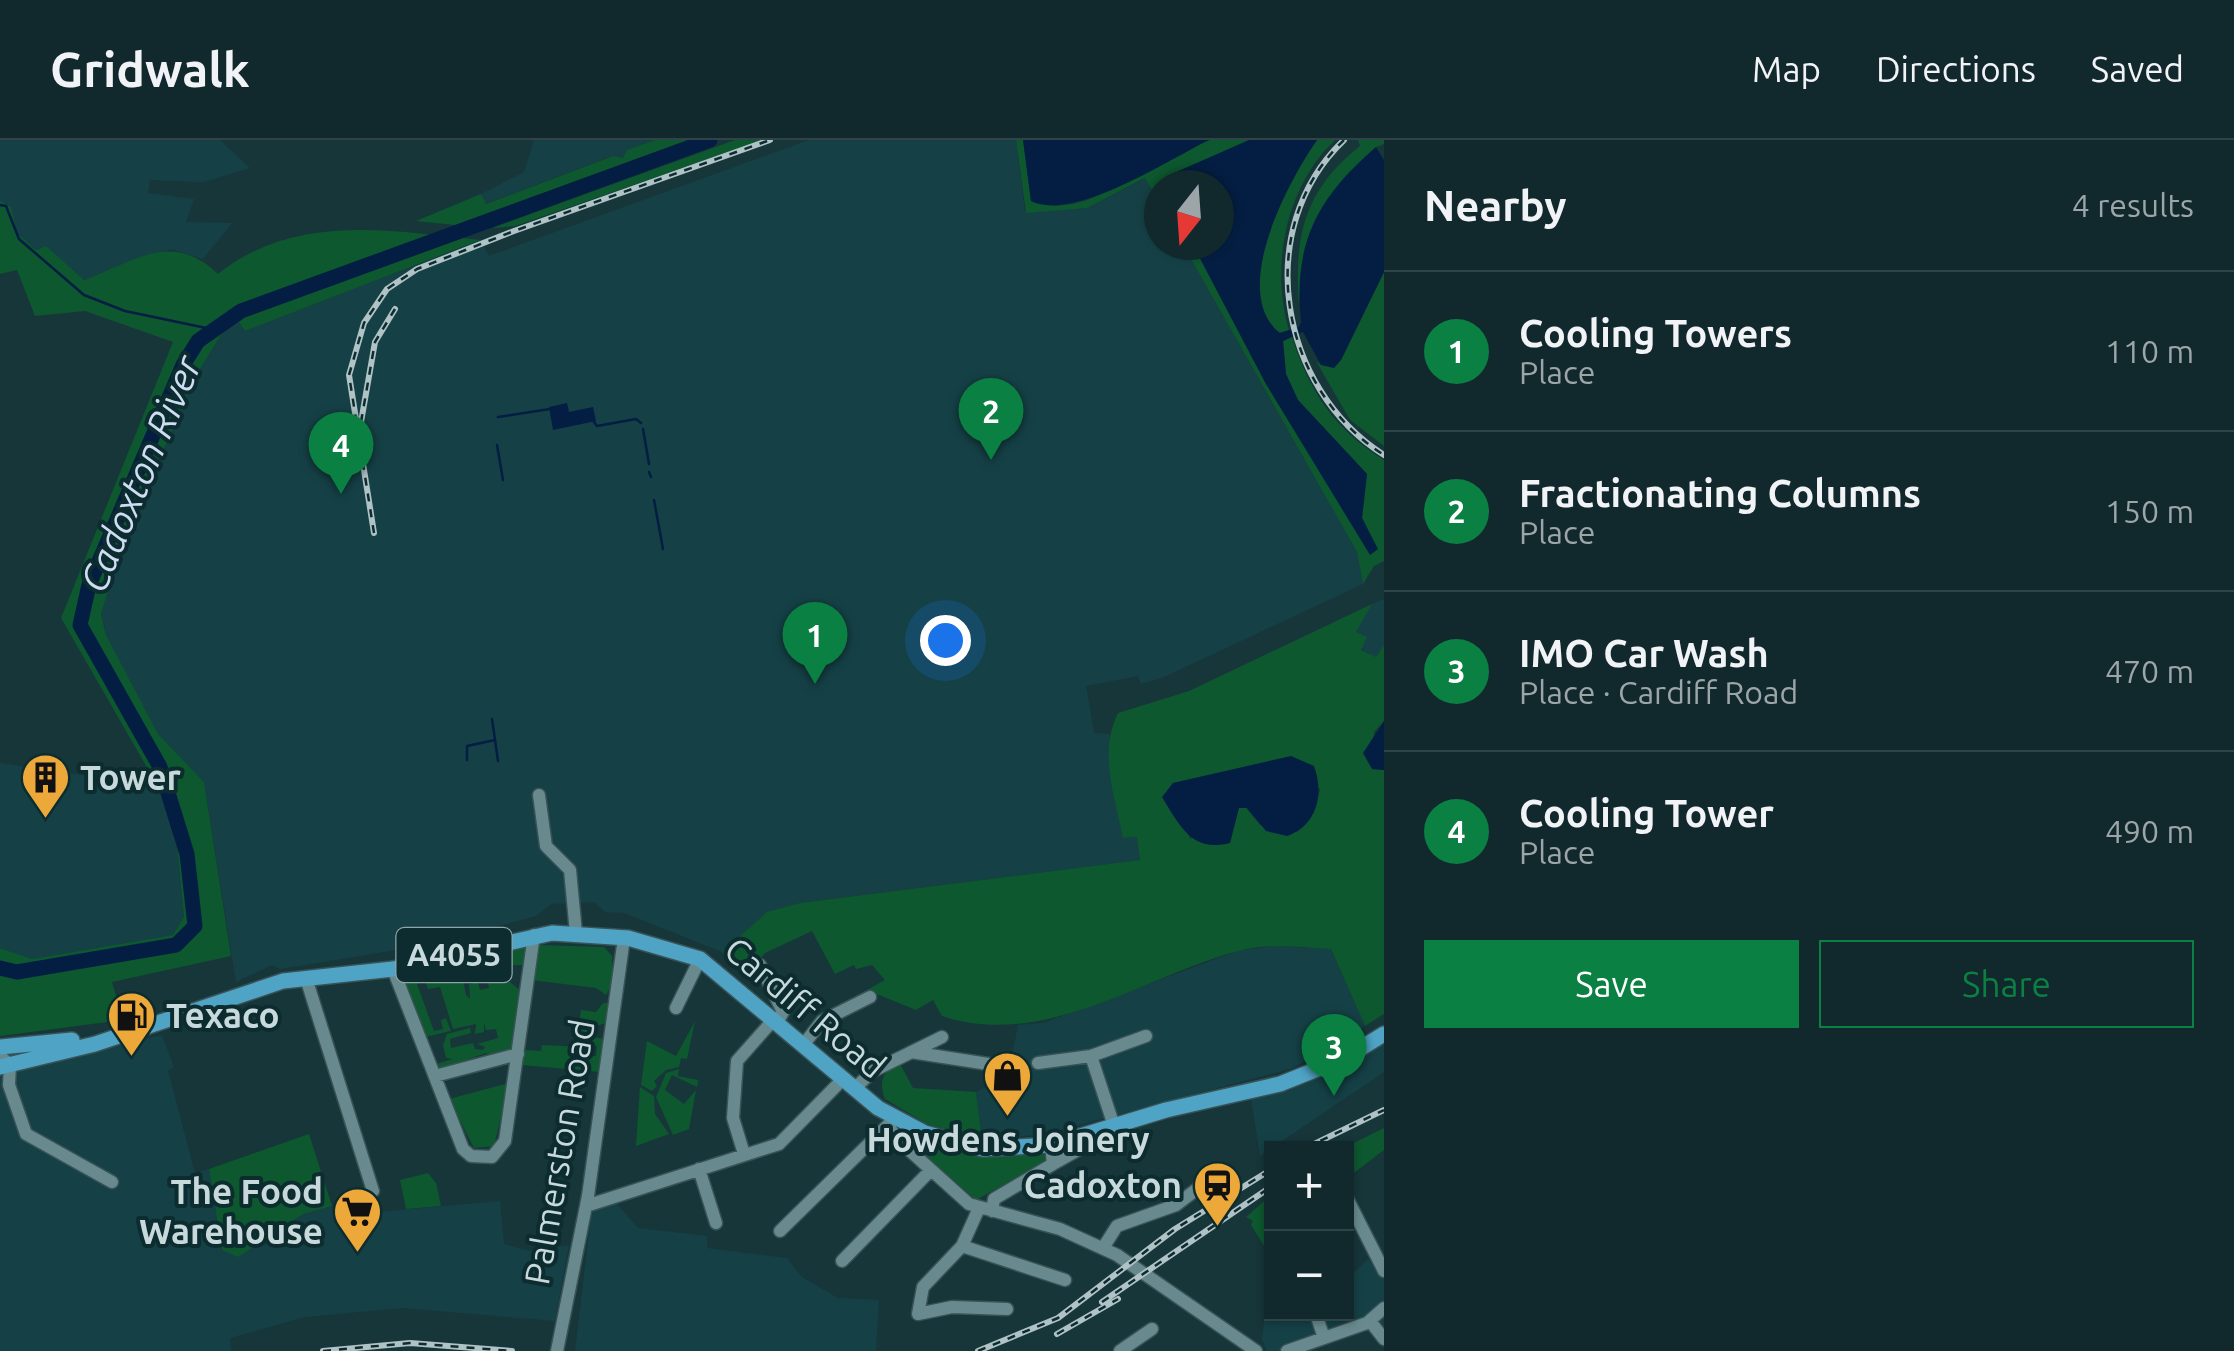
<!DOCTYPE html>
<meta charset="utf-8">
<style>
body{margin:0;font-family:Ubuntu,sans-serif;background:#1e3438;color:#f1f3f6}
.controls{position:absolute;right:30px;bottom:30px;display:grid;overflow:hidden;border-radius:0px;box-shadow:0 2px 8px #0004}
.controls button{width:90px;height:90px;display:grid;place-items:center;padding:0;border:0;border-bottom:2px solid #304448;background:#11282c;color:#f1f3f6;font:50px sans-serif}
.compass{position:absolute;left:1144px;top:30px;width:90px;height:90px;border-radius:50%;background:#11282c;box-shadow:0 2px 8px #0004;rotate:197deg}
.you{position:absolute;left:945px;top:500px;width:35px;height:35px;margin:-25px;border:8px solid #fff;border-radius:50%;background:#1a73e8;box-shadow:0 0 0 15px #1a73e833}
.badge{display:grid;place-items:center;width:65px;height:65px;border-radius:50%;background:#0b8043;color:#fff;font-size:32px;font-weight:700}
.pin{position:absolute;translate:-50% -82px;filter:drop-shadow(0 2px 5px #0008)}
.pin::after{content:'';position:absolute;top:52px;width:35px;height:30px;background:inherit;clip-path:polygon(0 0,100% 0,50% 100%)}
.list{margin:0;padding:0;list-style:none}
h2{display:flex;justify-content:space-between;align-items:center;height:130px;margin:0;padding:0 40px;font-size:42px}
h2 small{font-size:32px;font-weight:400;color:#9ca6a9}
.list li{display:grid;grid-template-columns:65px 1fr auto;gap:30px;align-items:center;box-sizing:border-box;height:160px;padding:0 40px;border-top:2px solid #304448}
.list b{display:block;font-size:38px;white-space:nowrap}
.list p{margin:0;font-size:32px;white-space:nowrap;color:#9ca6a9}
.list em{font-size:32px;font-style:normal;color:#9ca6a9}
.actions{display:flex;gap:20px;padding:30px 40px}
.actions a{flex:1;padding:22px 0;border:2px solid #0b8043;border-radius:0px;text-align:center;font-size:35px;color:#0b8043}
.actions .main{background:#0b8043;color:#fff}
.map{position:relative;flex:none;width:1384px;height:1211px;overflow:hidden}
header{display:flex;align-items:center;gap:60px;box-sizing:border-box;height:140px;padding:0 50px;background:#11282c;border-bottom:2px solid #304448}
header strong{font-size:48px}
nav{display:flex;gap:55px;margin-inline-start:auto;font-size:35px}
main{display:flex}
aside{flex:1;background:#11282c}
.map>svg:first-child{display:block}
.built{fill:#154146}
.green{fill:#0d582f;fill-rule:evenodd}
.water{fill:#041e43}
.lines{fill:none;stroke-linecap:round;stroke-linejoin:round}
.stream{stroke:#041e43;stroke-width:2.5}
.river{stroke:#041e43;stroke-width:15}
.minor-casing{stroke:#385255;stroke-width:15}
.major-casing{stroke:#385255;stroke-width:18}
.minor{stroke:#688a8e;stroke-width:12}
.major{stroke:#4fa3c4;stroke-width:15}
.rail-casing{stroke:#afc2c5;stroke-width:6}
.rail{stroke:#0c2c30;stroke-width:2.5;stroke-dasharray:8;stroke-linecap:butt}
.labels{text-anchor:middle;stroke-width:8;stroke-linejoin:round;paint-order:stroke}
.shield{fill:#0c2c30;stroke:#8fa5a8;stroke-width:2.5}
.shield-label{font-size:32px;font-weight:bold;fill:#c7d9db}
.poi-label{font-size:35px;font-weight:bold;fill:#c7d9db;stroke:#0c2c30;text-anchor:start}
.street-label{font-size:35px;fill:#c7d9db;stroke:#0c2c30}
.water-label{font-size:38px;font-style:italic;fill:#ceddf1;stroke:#0c2c30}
</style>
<header>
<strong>Gridwalk</strong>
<nav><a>Map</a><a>Directions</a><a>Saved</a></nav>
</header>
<main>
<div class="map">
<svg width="1384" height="1211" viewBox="0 0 1384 1211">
<rect width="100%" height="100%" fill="#17363a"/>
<path class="built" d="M0,0H220L250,28L204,42L150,40L148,53L194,59L186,82L232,83L203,119L171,109L83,140L46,106L36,110L17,93L0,61Z
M534,0H655L627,10L624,18L612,16L485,64L481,54L524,32Z
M809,0H1016L1025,72L1087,68L1146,38L1159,62V105H1183L1357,412L1363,444L1164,537L1141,544L1138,536L1086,546L1094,593L1109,594L1124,698L1137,697L1141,720L800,763L767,773L722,812L624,773L605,772L594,762L551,764L536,776L433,804L280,829L272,825L236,842L204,642L158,594L108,501L101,474L127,390L199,231L222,193L239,182L245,191L480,100L489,116Z
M1384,459V505L1376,518L1361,509L1355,492L1372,464Z
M0,623L157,646L175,684L184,777L173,795L32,819L0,808Z
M1277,806L1331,809L1365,886L1293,928L1045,994L982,1000L976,952L1003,939L1010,927L1018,885L1043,883L1240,810Z
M162,895L174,927L168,931L195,1033L209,1029L222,1110L266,1099L303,1073L332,1066L334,1076L500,1061L504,1104L529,1111L569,1105L555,1181L403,1168L305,1177L230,1198L231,1211H0V935Z
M1384,902V932L1260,1016L1251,958L1320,937Z
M617,1064L638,1088L707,1096V1108L787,1118L802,1137L838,1158L879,1160L876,1211H575L591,1077L595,1069Z
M1368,1119L1384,1139V1190L1379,1184L1310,1211H1267L1262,1199L1265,1174H1346L1347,1140Z"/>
<path class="green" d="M655,0H688L455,85L416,81L481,54L486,64L613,16L623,18L627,10Z
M735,0H763L515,86L492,88Z
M1016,0H1023L1031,61C1092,85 1154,10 1211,0C1223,0 1237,0 1249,0L1164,40V45H1159V62L1145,38L1087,68L1026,73Z
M1317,0H1335C1286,46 1270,126 1289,190L1279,193C1230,149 1287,42 1317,0Z
M1358,0H1384V4L1376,7L1304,111L1299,166C1294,98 1303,51 1360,6Z
M0,61L11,67L17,93L36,110L46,106L84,140C136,121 172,90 218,134C294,73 389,90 480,100L245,191L239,182L222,193L199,231L127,390L101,474L106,495L158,594L204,642L231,816L112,842L123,880L0,896V808L32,819L173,795L184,777L175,684L149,631L61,478L173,202L85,171L35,176L17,130L0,134Z
M1183,105H1193L1266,244L1370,414L1377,409L1362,378L1367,334L1298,260L1286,234L1283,201L1292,197C1309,251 1335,290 1384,320V421L1374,426L1363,444L1357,412Z
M1384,132V306L1350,280L1316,221L1321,225L1341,220Z
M1372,464L1356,492L1367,497L1361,510L1376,517L1384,505V581L1374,592L1372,629L1384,630V874L1365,886L1331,809C1300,807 1268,803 1238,811C1142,837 1044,910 942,876L933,860L916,870L867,850L885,840L872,825L856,829L854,825L835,834L812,791L765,813L749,834L722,812L767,772L800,763L1140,720L1137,697L1123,698C1115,657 1098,613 1118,573L1189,551ZM1272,621L1320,649C1316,667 1312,682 1297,692L1260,685L1246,668H1239L1236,674L1190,699L1173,643Z
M518,805L528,811L524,825H513L505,838L521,851L513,910L501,912L497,918L486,913L438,930L436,924L453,919L446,918L443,905L447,894L470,888L471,893L450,899L451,908L473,903L475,909L483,910L485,907L477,904L498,898L496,889L486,890L484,883V892L475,894L476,884L453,889L440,847L428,849L425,841L417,844L434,891L443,889L441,880L446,878L451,891L425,897L400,838L435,829L437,835V829L460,823L466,855L470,859L469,844L478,842L480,850L489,848L487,839L496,837L484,827L475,829L476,840L468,842L462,823L490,816L497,819Z
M538,805L604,807L612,816L613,843L606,855L596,848L531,840Z
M603,863H608L606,883L596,886L594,897L603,899L600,932L522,925L524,910L541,911L542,905L581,907L580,914L596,916L597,906L577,901L581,870L596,872Z
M695,881L687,919L681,918L679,927L666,930L654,941L657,946L652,951L641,945L647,901L676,916Z
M899,922L913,948L976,952L982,1000L927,984L885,959C878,941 883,932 899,922Z
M679,929L678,936L698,940L697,947L672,935L665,950L684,964L696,950L689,989L673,995L656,957L666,933Z
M509,943L494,1006L474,1008L449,959Z
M640,947L654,956L655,974L669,994L636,1006Z
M1384,988V1010L1355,1032L1347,1031L1344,1008Z
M907,993L973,1015H1045L1047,1020L976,1060L907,999Z
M309,994L332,1066L303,1074L238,1117L222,1110L209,1029Z
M428,1033L436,1043L441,1066L406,1069L400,1040Z
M1271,1055L1268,1081L1271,1117L1251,1085L1253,1081L1246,1077Z"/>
<path class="water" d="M1023,0H1209C1168,20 1074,82 1031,61Z
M1249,0H1317C1289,40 1228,153 1280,193L1299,187L1301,182C1293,103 1317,58 1376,7L1384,20V132L1341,220L1334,228L1321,225L1303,192L1283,201L1286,234L1298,260L1367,334L1362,378L1378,409L1370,415L1266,244L1193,105H1219V45H1164L1167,36Z
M567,263L569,272L593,267L596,281L553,290L549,267Z
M1384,581V630L1372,629L1363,613Z
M1291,616L1314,626C1324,653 1318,685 1287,696L1266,691L1247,668H1239L1230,703C1192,713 1180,686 1162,657L1173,643Z"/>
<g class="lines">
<path class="stream" d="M0,65L6,66L19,99L84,155L125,171L211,189
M498,277L550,269
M594,282L597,286L636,279L641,283
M643,289L649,324
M497,305L503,340
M649,332L651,337
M654,360L663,409
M492,579L498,621
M467,620V606L495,600"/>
<path class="river" d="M0,828L17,832L176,805L195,786L187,714L160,627L80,485L89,445L183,225L198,201L241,171L710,0"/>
<defs>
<path id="minor" d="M539,655L546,706L570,730L576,793
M760,825L783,872L778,881
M393,829L463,1009L471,1016L492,1017L505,1001L534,795
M306,838L373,1051
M676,868L700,819
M804,904L822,881L870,857
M911,912L1001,926
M0,916L10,925L9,945L26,994L112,1042
M1091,916L1114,986
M1038,923L1091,916L1146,896
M435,936L518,914
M854,949L873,931L942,897
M892,976L890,988L898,1000L969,1064L1060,1089L1117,1115L1256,1211
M744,1014L733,978L737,921L775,878
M1053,1024L1085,1006L1084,996
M699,1029L716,1083
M1346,1056L1384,1131
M586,1066L779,1004L843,939
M979,1068L962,1106L923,1147L918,1174L952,1167L1007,1169
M992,1071L994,1059L1053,1024L1051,1005
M780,1091L890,983
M962,1106L1065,1140
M1103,1108L1117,1086L1176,1065L1197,1049L1210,1030
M842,1121L929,1032
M1316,1174L1324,1198
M1370,1181L1384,1199
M557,1211L588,1056L624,798
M1120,1211L1152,1189
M1287,1211L1367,1183L1384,1168"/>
<path id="major" d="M0,907L72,900
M0,927L95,904L283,841L393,829L552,793L628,798L700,819L878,968L925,993L983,1009L1051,1005L1166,970L1280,944L1345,918L1384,894"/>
</defs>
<use href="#minor" class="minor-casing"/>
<use href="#major" class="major-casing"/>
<use href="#minor" class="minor"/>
<use href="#major" class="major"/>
<defs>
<path id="rail" d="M1344,0C1251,89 1279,249 1384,315
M361,282L375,202L395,169
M374,393L349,235L364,183L387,149L417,129L514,91L770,0
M1306,1008L1384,970
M1102,1162L1272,1046
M1057,1194L1118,1159
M323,1211L410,1203L512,1211
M978,1211L1058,1178L1175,1089L1272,1029"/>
</defs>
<use href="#rail" class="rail-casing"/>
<use href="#rail" class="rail"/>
</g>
<defs>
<symbol id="building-pin" viewBox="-11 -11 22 30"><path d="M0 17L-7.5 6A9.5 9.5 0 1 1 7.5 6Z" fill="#eca93a" stroke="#0c2c30"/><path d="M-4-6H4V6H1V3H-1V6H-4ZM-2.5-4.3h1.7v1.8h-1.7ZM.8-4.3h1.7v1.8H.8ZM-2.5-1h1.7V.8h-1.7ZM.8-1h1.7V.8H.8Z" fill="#111"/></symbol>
<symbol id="fuel-pin" viewBox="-11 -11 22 30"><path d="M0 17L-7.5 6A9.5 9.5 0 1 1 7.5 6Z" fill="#eca93a" stroke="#0c2c30"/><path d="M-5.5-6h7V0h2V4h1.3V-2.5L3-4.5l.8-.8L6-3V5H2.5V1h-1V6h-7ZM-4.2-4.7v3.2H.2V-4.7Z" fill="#111"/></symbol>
<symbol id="shop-pin" viewBox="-11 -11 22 30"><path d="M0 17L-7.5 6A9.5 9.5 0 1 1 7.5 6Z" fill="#eca93a" stroke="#0c2c30"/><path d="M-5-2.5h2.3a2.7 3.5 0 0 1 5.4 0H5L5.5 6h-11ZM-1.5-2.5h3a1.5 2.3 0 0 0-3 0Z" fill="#111"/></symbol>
<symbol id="station-pin" viewBox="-11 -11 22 30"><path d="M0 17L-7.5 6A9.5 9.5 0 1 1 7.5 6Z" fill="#eca93a" stroke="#0c2c30"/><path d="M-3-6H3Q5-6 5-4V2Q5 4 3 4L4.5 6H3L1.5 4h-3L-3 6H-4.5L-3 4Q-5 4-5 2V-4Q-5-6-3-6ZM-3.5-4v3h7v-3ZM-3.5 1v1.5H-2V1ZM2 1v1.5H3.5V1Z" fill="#111"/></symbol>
<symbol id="supermarket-pin" viewBox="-11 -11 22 30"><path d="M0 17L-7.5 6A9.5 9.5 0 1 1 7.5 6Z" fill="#eca93a" stroke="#0c2c30"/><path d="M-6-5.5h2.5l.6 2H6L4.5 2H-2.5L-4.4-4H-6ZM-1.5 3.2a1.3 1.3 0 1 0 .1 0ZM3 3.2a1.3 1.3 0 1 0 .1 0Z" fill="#111"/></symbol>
</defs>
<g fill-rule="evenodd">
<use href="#building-pin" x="18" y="610" width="55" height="75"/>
<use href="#fuel-pin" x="104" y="848" width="55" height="75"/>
<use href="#shop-pin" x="980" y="908" width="55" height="75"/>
<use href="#station-pin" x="1190" y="1018" width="55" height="75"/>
<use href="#supermarket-pin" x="330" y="1044" width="55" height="75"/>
</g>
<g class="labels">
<rect class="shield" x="396.5" y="788" width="115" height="54" rx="8"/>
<g class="shield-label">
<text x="454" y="826">A4055</text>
</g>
<g class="poi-label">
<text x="80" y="650">Tower</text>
<text x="166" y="888">Texaco</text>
<text x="1008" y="1012" text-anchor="middle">Howdens Joinery</text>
<text x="1182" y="1058" text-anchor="end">Cadoxton</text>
<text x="323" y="1064" text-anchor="end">The Food<tspan x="323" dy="40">Warehouse</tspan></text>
</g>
<g class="street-label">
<text transform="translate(805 868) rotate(40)" y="12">Cardiff Road</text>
<text transform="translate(560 1012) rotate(-80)" y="12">Palmerston Road</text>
</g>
<g class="water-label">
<text transform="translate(141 334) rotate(-67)" y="13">Cadoxton River</text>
</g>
</g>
</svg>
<div class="controls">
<button>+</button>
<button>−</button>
</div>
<svg class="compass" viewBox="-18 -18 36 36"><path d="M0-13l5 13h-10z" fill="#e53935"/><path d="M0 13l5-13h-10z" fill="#9ca6a9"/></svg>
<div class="you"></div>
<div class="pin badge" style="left:815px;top:544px">1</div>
<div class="pin badge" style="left:991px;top:320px">2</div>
<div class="pin badge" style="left:1334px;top:956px">3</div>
<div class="pin badge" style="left:341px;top:354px">4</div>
</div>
<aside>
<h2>Nearby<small>4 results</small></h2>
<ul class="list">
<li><span class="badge">1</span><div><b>Cooling Towers</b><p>Place</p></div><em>110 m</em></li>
<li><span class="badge">2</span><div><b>Fractionating Columns</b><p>Place</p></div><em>150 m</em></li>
<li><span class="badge">3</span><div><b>IMO Car Wash</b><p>Place · Cardiff Road</p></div><em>470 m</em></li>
<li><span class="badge">4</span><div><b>Cooling Tower</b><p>Place</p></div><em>490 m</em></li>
</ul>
<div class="actions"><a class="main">Save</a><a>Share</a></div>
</aside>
</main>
